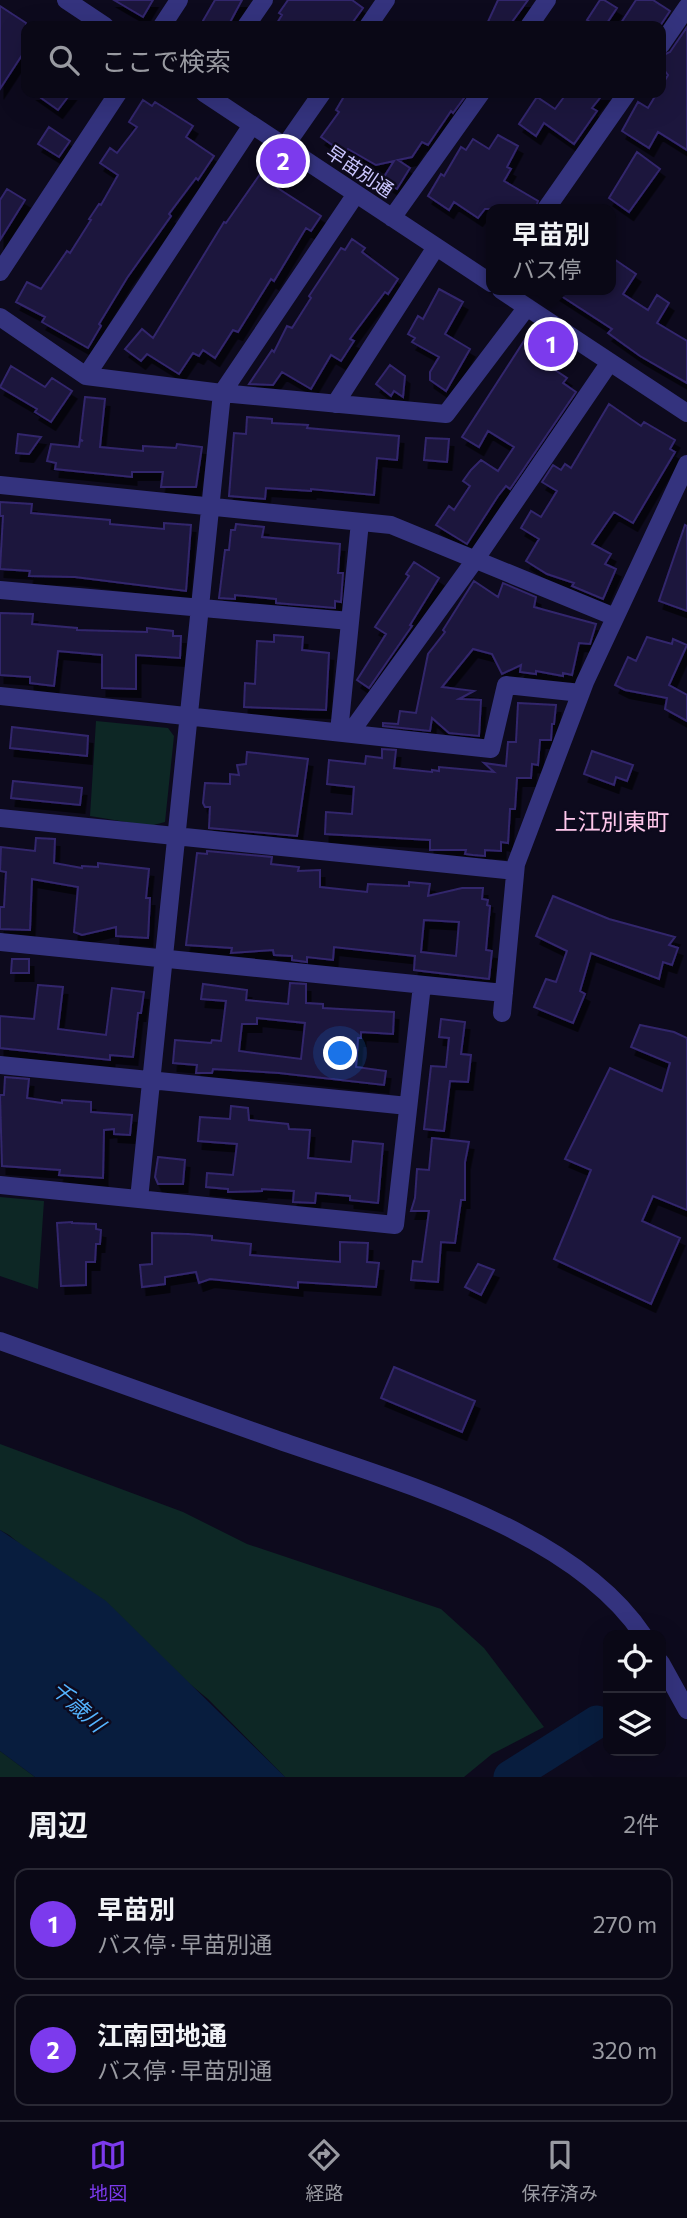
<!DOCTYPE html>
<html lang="ja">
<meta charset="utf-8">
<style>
body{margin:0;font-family:Commissioner,"Noto Sans JP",sans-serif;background:#13111f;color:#f1f3f6}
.controls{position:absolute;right:21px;bottom:21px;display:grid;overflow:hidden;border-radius:14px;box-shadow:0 7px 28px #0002}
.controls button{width:63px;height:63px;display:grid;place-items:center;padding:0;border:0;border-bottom:2px solid #2a2935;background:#0a0816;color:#f1f3f6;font:35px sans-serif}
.you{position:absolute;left:341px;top:1054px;width:24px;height:24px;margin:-18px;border:5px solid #fff;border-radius:50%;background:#1a73e8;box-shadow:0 0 0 10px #1a73e833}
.badge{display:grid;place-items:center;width:46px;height:46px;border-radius:50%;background:#7c3aed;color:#fff;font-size:23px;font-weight:700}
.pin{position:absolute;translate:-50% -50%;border:4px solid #fff;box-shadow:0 2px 7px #0006}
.popup{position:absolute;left:486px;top:204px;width:130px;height:91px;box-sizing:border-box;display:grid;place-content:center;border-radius:14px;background:#0a0816;filter:drop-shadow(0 2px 5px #0005);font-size:23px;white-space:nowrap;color:#999aa1}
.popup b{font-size:26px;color:#f1f3f6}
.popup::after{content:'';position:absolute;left:50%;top:100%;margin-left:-14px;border:14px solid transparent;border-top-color:#0a0816}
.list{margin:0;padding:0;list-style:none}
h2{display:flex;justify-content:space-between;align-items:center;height:91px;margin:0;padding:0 28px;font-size:30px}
h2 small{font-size:23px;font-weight:400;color:#999aa1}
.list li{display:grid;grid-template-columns:46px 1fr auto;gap:21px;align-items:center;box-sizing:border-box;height:112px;margin:0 14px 14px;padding:0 14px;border:2px solid #2a2935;border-radius:14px}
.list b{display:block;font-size:26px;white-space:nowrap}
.list p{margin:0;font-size:23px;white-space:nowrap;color:#999aa1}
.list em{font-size:23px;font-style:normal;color:#999aa1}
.icon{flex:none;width:38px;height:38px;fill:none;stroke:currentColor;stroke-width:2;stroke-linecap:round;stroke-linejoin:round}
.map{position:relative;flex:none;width:687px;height:1777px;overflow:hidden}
.search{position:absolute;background:#0a0816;box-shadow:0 7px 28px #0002;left:21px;right:21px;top:21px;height:77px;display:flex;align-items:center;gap:18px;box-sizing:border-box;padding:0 24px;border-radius:14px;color:#999aa1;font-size:26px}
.sheet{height:343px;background:#0a0816}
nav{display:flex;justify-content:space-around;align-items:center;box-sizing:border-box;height:98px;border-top:2px solid #2a2935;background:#0a0816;font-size:19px;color:#999aa1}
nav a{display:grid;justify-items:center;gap:4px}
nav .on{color:#7c3aed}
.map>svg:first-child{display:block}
.green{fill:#0d2725}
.water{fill:#081d3e}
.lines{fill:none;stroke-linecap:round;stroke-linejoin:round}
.river{stroke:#081d3e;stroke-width:33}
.building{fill:#1d163e;stroke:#32266c;stroke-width:2;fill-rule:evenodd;filter:url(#shadow)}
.minor{stroke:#34337e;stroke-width:18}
.labels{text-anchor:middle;stroke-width:5;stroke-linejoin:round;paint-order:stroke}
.street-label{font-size:19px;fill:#cbc6ff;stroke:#0d0a1d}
.water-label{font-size:21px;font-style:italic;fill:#54b4ff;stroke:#0d0a1d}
.quarter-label{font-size:23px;fill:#ffc8ec;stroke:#0d0a1d}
</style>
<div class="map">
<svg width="687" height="1777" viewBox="0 0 687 1777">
<defs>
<filter id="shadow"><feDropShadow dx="4.5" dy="8" stdDeviation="0" flood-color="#0009"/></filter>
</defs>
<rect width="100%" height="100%" fill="#0d0a1d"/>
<path class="green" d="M96,721L168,728L174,736L165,822L150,826L90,816Z
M0,1197L44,1201L38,1289L0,1276Z
M0,1444L183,1512L247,1544L441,1609L484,1648L544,1727L492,1754L464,1777H285L208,1699L9,1535L0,1530Z
M0,1751L35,1777H0Z"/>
<path class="water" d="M0,1530L106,1601L285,1777H35L0,1751Z"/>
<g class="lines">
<path class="river" d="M510,1777L597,1722"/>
</g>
<path class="building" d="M114,0H153L143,17Z
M215,0H242L228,26H200Z
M288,0H352L363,8L350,26H275L282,15L279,13Z
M498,0H528L509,26H486Z
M600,0H604L617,8L605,26H597L587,20Z
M636,0H653L670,11L660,26H619Z
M0,6L26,23V49L0,89Z
M687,27V150L658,132L649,148L622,131L638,102L648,108L657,93H661V87L668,75L661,66V56L670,52Z
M34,93H71L58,110Z
M346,93H456L464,98L453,113L451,111L428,145L422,142L412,157L398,160L410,168L397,189L382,180L394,161L376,165L348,149L345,154L321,137L339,112L336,110Z
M567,93H604L592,108L597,111L574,144L544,123L536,136L519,124L537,97L555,109Z
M143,100L152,106L155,102L193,126L186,137L214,156L198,180L196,178L169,214L171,216L127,278L99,324L101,326L88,348L42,322L45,317L16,302L27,282L41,289L67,251L70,253L91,220L89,219L99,204L101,205L118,175L100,163L110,148L117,153L137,127L129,122Z
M49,127L70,141L59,157L38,144Z
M498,135L518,146L507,167L511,169L504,181L538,201L535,209H485L478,218L454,202L449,210L428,196L441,174L444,176L461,147L466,150L473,139L489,149Z
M637,152L660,169L629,212L609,198Z
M263,170L280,181L276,187L321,216L311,231L306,228L274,281L271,279L238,332L233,330L215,358L203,350L199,356L193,353L179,374L147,354L141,361L125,349L142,329L153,338L224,222L226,223Z
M7,189L25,200L0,240V200Z
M352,239L365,248L362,252L398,279L388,294L385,292L350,339L354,341L341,361L331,355L311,389L282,372L273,385L249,384L272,350L274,352L287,326L292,328L311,298L309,296L341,248L345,250Z
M611,257L636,274L623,294L648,310L657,295L669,303L657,323L687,341V383L640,356L608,333L612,329L552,290H611Z
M439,289L463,302L445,334L470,349L446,391L430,380V372L439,357L412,342L415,338L408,334L418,316L423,319Z
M524,341L541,352L537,358L567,378L563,383L576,392L510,489L506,486L498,496L467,544L436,525L449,506L454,510L470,486L463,481L471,470L481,460L498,471L514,447L488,431L479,447L462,437Z
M390,365L405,376L403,397L394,391L391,396L376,384Z
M11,366L45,387L52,378L72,391L51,422L35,412L37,409L0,387Z
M85,397L105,399L100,447L143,451V446L176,448L177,444L202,447L196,487H161L163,472H132V477L55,469L56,463L47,461L51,444L79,447L80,440L83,441L80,439Z
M609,404L641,426L644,422L675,440L670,449L675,452L633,523L614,512L592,544L611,554L605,564L616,569L603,599L572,586L574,583L547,574L526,561L539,539L521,528L531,511L541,517L557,491L542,482L553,465L561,470L565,464L571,468Z
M247,417L272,419V423L308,425L307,428L399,436L397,460L377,458L374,495L311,489V491L266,488L265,499L229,496L234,433L246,434Z
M18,434L41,437L29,454L16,453Z
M426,438L449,439L447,462L424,460Z
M0,502L32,504L31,513L110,520V524L164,529V523L191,525L186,591L75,577L29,576L30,571L0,569L3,516H0Z
M236,524L264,527L262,537L340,544L338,573H343L341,602L335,601V608L276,603V599L235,595V599L219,598L225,550H229L231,530H235Z
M685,525L687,526V611L659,601Z
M414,562L439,578L410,625L412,626L369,688L357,680L386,634L375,627L409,576L406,574Z
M474,581L498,597L503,583L536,597L534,607L596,624L590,644L579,643L572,675L563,673V676L536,671V674L520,672L521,665L502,674L492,654L473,649L442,687L474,691L459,699L481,700L479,736L449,733L432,718L430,731L383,726V723L398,724L400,711L416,713L428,654L445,632L443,630Z
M0,613L33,614L32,624L77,628V630L147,632V628L173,631V636H181L180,658L136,655V689L102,688V655L58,651L54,686L30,683V677L0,675Z
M274,635L303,637L302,650L329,653L326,710L244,707L245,683L255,684L257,641L274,642Z
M647,637L672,644L673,639L687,645L669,685L687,695V721L665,709L667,698L625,690L615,685L628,657L636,661Z
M518,703L556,705L554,724H552L551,740H540L538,765L532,764L531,778H517L515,809H510L508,843L501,842V851L485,850V856L473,855L465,854L466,850H430V840L325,834L326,812L352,814L354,787L327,784L329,760L365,764L366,756L382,758V749L396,750L394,768L432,772V770L439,771V767L494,772L484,763L506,766L508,742H516Z
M12,727L88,736L87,756L10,748Z
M592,751L633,765L627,781L616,777L614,785L584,774Z
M247,752L308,759L297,836L209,828L210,807H205L203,803L205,783L230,784V774L239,775L237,765L246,764Z
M13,781L82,788L80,805L11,798Z
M36,838L55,839L54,863L82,868V866L98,867V863L149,869L146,898H150L148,938L116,936V927L82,935L74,932L78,887L32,879L30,930L0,929V907H4L6,872L0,871L1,847L35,851Z
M207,851L272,857L271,864L299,867L298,871L320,870V887L367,892L368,884L409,886V882L430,884L428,896L462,888H483L482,899L488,900L487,905L490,906L486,950L492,951L489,979L414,970L415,956L334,947L333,960L307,957V962L292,960V956L274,955L273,950L231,953L232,948L186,945L197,853L207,854ZM424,920L459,922L456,956L421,952Z
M553,896L609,919L675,937L669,945L678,948L672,965L663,962L659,979L591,953L580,991L585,994L573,1023L534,1007L546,979L556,982L567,951L536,936Z
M12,959H29V973H11Z
M290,983L306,984V1003L323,1004V1008L394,1012L393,1034L361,1032V1038H358L356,1067L386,1071L384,1085L279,1073L213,1069L212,1073H196L197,1065L173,1063L175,1040L211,1043L212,1040L221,1041L226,1001L201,999L203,984L247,990L246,1000L288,1004ZM257,1018L305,1023L301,1059L239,1051L242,1024H257Z
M38,985L63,987L58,1029L106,1035L112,988L144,992L141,1013H138L133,1057L110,1055V1060L0,1048V1016L34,1019Z
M441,1019L465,1022L461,1054L471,1055L468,1082L450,1081L444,1131L424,1129L431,1066L446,1067L449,1038L439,1037Z
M640,1025L674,1032L687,1038V1210L653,1196L642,1221L680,1238L651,1304L554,1259L591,1170L565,1159L610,1068L662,1091L670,1063L631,1047Z
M5,1077L29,1079L27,1098L62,1103V1100L91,1102V1112L132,1115L130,1135L114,1134V1129L104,1130L103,1178L59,1175L60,1170L2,1166L0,1095H4Z
M231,1106L248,1108L249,1120L288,1124L289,1129L310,1130L308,1158L351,1162L353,1141L383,1144L378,1203L350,1200V1196L316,1193L315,1203L293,1202L294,1191L262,1189V1191L228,1192V1189L206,1187L207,1173L233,1175L237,1144L198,1141L200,1117L230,1119Z
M432,1138L469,1142L465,1162V1200H461L455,1243L441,1242L438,1282L411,1280L413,1261L422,1262L429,1211H411L415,1198L417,1169L429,1170Z
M158,1157L185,1160L183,1184H158L155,1177Z
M72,1222V1223L96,1224V1229L101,1230L100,1244H96L95,1262H86V1285L61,1286L57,1223Z
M152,1233L188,1234L212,1236V1240L251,1244L250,1255L340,1262V1242L368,1243L367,1262L379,1263L376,1287L298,1282V1288L210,1279L199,1283L196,1272L165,1277V1284L142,1287L140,1265L152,1264Z
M478,1264L494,1270L481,1295L465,1287Z
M394,1367L475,1401L462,1432L381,1398Z"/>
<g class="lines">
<path class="minor" d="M66,0L105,26
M162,26L179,0
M246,26L264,0
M368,26L386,0
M529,26L547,0
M661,45L687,7
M204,93L491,283
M285,146L322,93
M546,209L627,93
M392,218L481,93
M0,272L118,93
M501,290L687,413
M0,317L86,376L222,393L446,414L527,307
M86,376L252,125
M335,404L436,247
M0,485L391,525L615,617
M0,590L350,621
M0,696L491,749L506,685L581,693
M339,732L360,522
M350,733L475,560L610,362
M0,818L515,871
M0,942L504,993
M502,1013L516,864L585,682L687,464
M0,1065L408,1106
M0,1185L395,1225L422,985
M139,1199L222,393L356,194
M0,1341C92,1374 183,1406 275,1439C391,1480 572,1528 643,1635
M661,1663L687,1710"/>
</g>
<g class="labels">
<g class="street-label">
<text transform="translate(360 171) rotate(34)" y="7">早苗別通</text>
</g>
<g class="water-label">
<text transform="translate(78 1707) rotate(42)" y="7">千歳川</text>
</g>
<g class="quarter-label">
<text x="612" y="830">上江別東町</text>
</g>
</g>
</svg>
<div class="controls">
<button><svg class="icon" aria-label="locate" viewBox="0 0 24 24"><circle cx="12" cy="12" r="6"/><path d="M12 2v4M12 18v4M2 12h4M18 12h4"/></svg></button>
<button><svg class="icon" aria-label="layers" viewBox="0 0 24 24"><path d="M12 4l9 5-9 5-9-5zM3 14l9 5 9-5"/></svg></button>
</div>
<div class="you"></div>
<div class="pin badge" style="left:551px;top:344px">1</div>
<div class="popup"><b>早苗別</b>バス停</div>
<div class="pin badge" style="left:283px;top:161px">2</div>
<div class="search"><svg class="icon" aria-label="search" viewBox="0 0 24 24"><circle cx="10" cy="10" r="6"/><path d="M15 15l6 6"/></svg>ここで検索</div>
</div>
<section class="sheet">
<h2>周辺<small>2件</small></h2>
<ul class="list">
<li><span class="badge">1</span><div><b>早苗別</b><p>バス停 · 早苗別通</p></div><em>270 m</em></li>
<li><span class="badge">2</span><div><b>江南団地通</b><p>バス停 · 早苗別通</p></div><em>320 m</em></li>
</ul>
</section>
<nav>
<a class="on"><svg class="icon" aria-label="map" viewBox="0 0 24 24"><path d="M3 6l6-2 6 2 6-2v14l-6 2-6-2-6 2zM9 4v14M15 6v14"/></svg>地図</a>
<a><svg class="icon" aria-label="directions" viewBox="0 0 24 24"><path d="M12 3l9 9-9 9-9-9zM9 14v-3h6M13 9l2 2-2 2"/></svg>経路</a>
<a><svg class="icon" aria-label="saved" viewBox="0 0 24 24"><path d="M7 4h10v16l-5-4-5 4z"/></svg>保存済み</a>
</nav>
